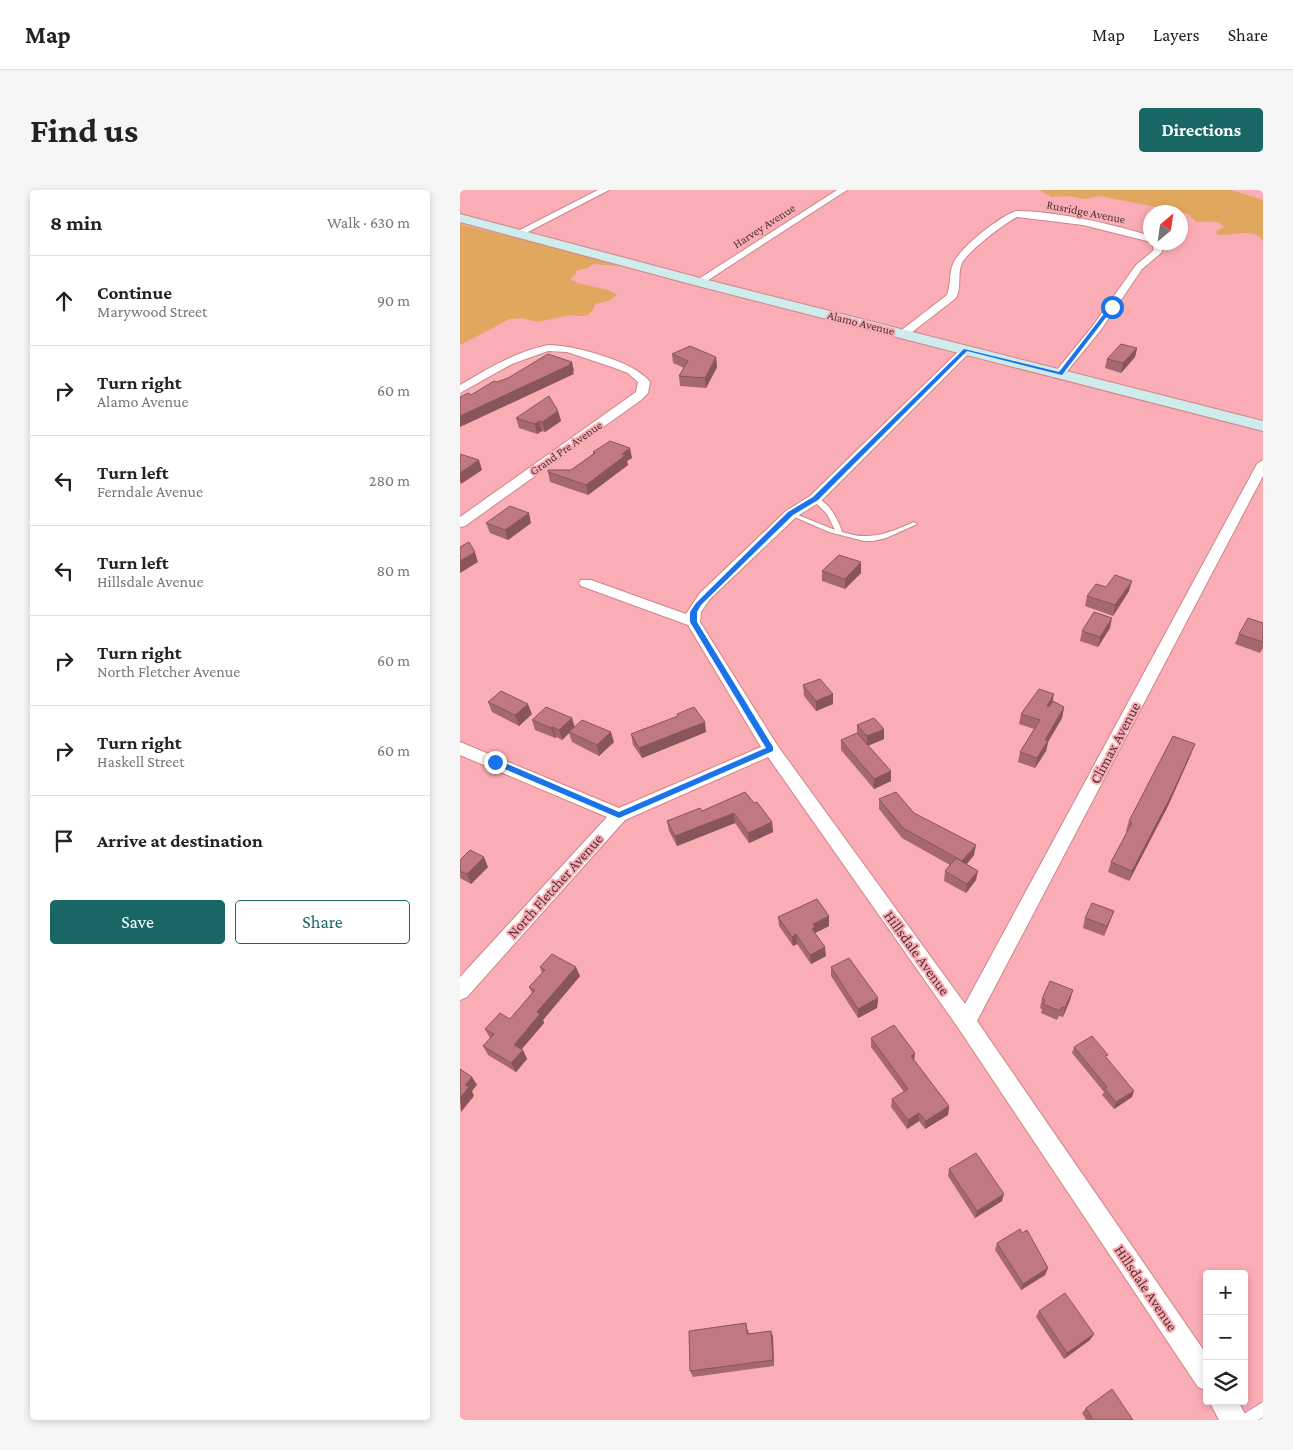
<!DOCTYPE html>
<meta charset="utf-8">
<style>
body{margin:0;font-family:"Crimson Pro",serif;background:#f6f6f6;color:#222}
.controls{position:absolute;right:15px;bottom:15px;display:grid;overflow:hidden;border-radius:5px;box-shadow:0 2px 8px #0003}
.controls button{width:45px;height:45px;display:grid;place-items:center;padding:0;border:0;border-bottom:1px solid #e0e0e0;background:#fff;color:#222;font:25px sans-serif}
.compass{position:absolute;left:683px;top:15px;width:45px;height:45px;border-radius:50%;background:#fff;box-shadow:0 2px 8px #0003;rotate:29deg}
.stop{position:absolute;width:15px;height:15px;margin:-11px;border:4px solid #1a73e8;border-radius:50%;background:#fff}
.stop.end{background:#1a73e8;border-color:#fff;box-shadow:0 1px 5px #0008}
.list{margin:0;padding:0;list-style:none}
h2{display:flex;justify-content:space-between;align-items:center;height:65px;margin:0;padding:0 20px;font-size:21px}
h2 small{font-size:16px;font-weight:400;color:#767676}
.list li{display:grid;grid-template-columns:32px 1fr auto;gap:15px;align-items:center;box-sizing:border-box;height:90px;padding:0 20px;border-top:1px solid #e0e0e0}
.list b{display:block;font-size:19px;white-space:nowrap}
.list p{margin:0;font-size:16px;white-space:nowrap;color:#767676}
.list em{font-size:16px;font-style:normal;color:#767676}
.actions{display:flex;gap:10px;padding:15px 20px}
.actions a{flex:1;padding:11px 0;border:1px solid #196765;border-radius:5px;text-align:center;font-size:18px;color:#196765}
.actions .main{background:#196765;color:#fff}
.icon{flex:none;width:28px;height:28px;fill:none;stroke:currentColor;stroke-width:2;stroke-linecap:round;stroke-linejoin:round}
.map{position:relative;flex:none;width:803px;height:1230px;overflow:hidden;border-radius:5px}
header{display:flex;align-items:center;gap:30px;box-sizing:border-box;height:70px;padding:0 25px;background:#fff;border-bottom:1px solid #e0e0e0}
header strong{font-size:24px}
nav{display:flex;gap:28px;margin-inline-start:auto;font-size:18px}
.intro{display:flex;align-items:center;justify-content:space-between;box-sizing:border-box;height:120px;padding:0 30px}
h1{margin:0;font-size:35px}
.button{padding:12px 22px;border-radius:5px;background:#196765;color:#fff;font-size:18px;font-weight:700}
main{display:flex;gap:30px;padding:0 30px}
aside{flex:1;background:#fff;border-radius:5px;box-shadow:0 2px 8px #0003}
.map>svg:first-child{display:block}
.green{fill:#e0a85e}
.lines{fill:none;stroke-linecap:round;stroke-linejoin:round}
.lane-casing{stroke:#ce848c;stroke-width:2}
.street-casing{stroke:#ce848c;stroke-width:2}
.secondary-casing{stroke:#ce848c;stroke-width:2}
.lane{fill:#fff;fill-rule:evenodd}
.street{fill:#fff;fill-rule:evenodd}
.secondary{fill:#cdeceb;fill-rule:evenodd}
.wall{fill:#a6686f}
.shaded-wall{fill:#87555a}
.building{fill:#c17981;stroke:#87555a}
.route{fill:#1a73e8}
.labels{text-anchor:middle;stroke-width:4;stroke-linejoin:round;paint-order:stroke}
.far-street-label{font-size:12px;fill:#503135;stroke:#faadb4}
.street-label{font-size:15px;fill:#503135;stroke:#faadb4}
</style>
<header>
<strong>Map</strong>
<nav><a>Map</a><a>Layers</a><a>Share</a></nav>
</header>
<div class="intro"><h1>Find us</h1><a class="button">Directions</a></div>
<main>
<aside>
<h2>8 min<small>Walk · 630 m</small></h2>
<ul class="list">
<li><svg class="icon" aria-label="ahead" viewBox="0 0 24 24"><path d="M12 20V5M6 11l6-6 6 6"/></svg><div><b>Continue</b><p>Marywood Street</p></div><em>90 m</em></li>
<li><svg class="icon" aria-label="right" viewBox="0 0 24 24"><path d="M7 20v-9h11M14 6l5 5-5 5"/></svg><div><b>Turn right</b><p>Alamo Avenue</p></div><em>60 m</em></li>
<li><svg class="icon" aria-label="left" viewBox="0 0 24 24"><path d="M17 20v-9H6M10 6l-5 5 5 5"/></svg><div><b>Turn left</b><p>Ferndale Avenue</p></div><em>280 m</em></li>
<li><svg class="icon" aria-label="left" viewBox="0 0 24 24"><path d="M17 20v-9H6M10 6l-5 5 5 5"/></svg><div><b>Turn left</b><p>Hillsdale Avenue</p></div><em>80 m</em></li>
<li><svg class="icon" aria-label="right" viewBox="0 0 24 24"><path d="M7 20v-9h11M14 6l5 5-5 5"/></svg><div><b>Turn right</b><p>North Fletcher Avenue</p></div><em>60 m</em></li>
<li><svg class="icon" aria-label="right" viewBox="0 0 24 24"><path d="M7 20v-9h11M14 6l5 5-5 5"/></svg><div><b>Turn right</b><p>Haskell Street</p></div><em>60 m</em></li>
<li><svg class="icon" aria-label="arrive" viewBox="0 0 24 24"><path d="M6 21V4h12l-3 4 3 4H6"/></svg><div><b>Arrive at destination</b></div></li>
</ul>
<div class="actions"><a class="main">Save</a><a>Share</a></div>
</aside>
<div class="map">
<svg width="803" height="1230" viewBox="0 0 803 1230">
<rect width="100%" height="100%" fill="#faadb4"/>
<path class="green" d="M580,0H771L803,10V52C795,35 771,48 757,44L756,41L764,37C757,28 746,33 736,32L728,24L721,22L640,6L625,9L607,6L591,7Z
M0,34L155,73V76L133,74L128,78L115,81L116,84L110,89C124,98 143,95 157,105L148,111L135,114L133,120L128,125L121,126L111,125L77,132L62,128L50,129L0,155Z"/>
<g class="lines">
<defs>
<path id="lane" d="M355,307C369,312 378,329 382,342C410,351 426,344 452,333L454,332L457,334L426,348L413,351H404L369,342L328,324L329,323H333L375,340L367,324L352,309Z
M803,1212V1227L798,1230H780L782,1225Z"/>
<path id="street" d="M138,0H149L62,45L59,46L54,43Z
M377,0H387L242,94H236L234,92Z
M556,21C596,21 652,34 691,46V52L623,35L557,27C545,33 508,61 502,73C497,84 502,97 496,108L447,146H439L438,144L439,142L487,105C491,95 489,83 493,74C499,58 540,26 556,21Z
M692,52H701L704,57L701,63L682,79L640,141L604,185H596L594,183L596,181L632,137L676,75L694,60Z
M88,155C113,155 174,171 190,192L188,203L181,210L5,336L0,337V327L176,202L178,192L168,183L152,177L107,162L88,161L52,174L0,203V195C29,178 55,162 88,155Z
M506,157L510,158L511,160L510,162L360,312L336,327L250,409L241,422L240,432L317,555L505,814L797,274L803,270V286L517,831L747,1165V1201L738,1197L499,839L308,567L165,630L7,807L0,810V787L147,627L0,565V552L159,618L301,557L228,435L121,396L119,393L121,390H131L226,424L240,403L326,321L350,306L502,158Z
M749,1211H778L788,1230H759Z"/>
<path id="secondary" d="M0,24L244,89L803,231V241L234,95L0,32Z"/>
</defs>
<use href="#lane" class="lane-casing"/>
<use href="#street" class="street-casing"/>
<use href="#secondary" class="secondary-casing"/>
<use href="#lane" class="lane"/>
<use href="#street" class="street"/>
<use href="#secondary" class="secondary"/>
</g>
<path class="wall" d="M677,158L675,167L661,183L645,178L647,169Z
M212,164L256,167L257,177L246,198L220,196L219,186L224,178L213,173Z
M98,221L101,231L85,242L82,241L77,244L59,238L56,228Z
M133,262L172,268L167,271L168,275L128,305L90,292L88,282L111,280L133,264Z
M26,333H71L48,350L30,343Z
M362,381L401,383L385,399L362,391Z
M646,397L669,401L653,426L625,416L627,406Z
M803,433V458L800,463L775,454L779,444Z
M650,438L638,457L620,451L622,441Z
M343,495L373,514L356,521L344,506Z
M28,512L72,524L59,536L32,522Z
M592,512L604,517L602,528L588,552L586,561L575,578L558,572L560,562L574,539L559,534L561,524Z
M217,524L246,542L182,568L173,555L171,544L217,527Z
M112,528L114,537L154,552L139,566L112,552L109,543L102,550L96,547L95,548L75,540L72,530Z
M397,535L424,549L408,556L431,591L414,599L381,560V550L397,543Z
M731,564L708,616L669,691L648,682L651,672L667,642L666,641L669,631Z
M419,609L454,623L514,665L507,674L516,690L506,703L484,691L485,681L490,675L442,648L419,619Z
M294,613L312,632L313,642L289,653L275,633L217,656L209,641L207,631L242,621Z
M0,670L28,677L11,694L0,688Z
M654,721L644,746L623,738L625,728Z
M318,727L369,736L355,743L366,766L351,774L337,754L333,756L319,736Z
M80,777L120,786L83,830L84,833L62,859L67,869L56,882L28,865L23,856L30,848L25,839L50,829L72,803L69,797L82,783Z
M371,777L418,808L417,818L398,828L371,786Z
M613,800L610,810L603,827L599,826L597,830L581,823L582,819L580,818L582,809Z
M411,848L454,871L489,916L488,925L465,939L459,931L447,939L431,917L432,909L444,902L411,857Z
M614,857L647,868L672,907L654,919L642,905L644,902L612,863Z
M489,979L542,1011L515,1028L488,986Z
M537,1053L588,1078L585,1085L561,1100L535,1060Z
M579,1121L634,1144L630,1150L604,1169L576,1127Z
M288,1139L289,1144L311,1141L313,1147L314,1176L233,1187L230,1181Z
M626,1218L673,1230H626L622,1223Z"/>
<path class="shaded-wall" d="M677,158L675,167L661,183L663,173Z
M256,167L257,177L246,198L245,188Z
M112,172L114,181L113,182L114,184L0,237V226Z
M98,221L101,231L85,242L82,232Z
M79,231L82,241L77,244L75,234Z
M170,258L172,268L167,271L168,275L128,305L126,295L162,264Z
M19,270L22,280L1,294L0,291V283Z
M69,323L71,333L48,350L45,340Z
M15,362L18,372L0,383V371Z
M401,372V383L385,399V389Z
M672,391L669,401L653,426L655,415Z
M652,428L650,438L638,457L640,447Z
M373,504V514L356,521V511Z
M594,504L592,515L585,527L587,516Z
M68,514L72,524L59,536L55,525Z
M604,517L602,528L588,552L586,561L575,578L577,568L585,550Z
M112,528L115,538L109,542V543L102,550L99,540Z
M245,532L246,542L182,568L179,558Z
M93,537L96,547L95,548L91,538Z
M424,539V549L407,556V546Z
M151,542L154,552L139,566L137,555Z
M735,554L731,564L708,616L669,691L672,681Z
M431,581V591L414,599V589Z
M274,623L275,633L217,656L215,646Z
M312,632L313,642L289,653L288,643Z
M516,655L514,665L501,681L502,671Z
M24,667L28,677L11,694L7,684Z
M518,681L516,690L506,703L507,694Z
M654,721L644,746L647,736Z
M369,726V736L355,743L352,739L353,734Z
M336,744L337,754L333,756L332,747Z
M365,757L366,766L351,774L350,765Z
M116,777L120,786L83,830L84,833L58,863L54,855L77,822Z
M613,800L610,810L603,827L605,818Z
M418,808L417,818L398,828V819Z
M63,860L67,869L56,882L51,873Z
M455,863L454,872L451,866Z
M12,887L17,895L12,901L14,906L1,922L0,908L5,895Z
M674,901L672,907L654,919L656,912Z
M489,916L488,925L465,939L466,931Z
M459,923V931L447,939L448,930Z
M544,1004L542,1011L515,1028L517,1021Z
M588,1078L585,1085L561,1100L563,1094Z
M311,1141L313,1147L314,1176L313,1170Z
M634,1144L630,1150L604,1169L607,1163Z"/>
<path class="building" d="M661,154L677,158L663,173L647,169Z
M230,156L256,167L245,188L219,186L228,171L212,164Z
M88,164L112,172L109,174H112L0,226V207L8,203L11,205L34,191L37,192L48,188Z
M89,206L98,221L82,232L79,231L75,234L56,228Z
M150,251L170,258L162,264L166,265L126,295L88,282V280H111L135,263L133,262Z
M0,264L19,270L0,283Z
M50,316L69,323L45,340L26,333Z
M9,352L15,362L0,371V357Z
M379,365L401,372L385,389L362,381Z
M655,385L672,391L655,415L627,406L636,394L646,397Z
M634,422L652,428L640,447L622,441Z
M788,428L803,433V452L779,444Z
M360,489L373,504L356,511L343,495Z
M579,499L594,504L587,516L589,517L593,511L604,517L585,550L588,551L577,568L560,562L580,530L561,524Z
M41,501L68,514L55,525L28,512Z
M86,517L112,528L99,540L93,537L91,538L72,530Z
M234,517L245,532L179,558L171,544L218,526L217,524Z
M414,528L424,539L407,546L397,535Z
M122,530L151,542L137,555L109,542Z
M397,543L431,581L414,589L381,550Z
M713,546L735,554L711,606L672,681L651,672L672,633L669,631Z
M285,602L294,613L297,612L312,632L288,643L274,623L215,646L207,631L240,618L242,621Z
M436,602L454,623L516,655L502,671L443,638L419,609Z
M10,660L24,667L7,684L0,681V670Z
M496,668L518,681L507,694L485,681Z
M357,709L369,726L353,734L355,737L352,739L365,757L350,765L336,744L332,747L318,727Z
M632,713L654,721L647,736L625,728Z
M92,764L116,777L77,822L80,824L54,855L63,860L51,873L23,856L34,844L25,839L40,823L50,829L75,800L69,797L85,780L80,777Z
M389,768L418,808L398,819L371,777Z
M590,791L613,800L605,818L602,817L600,821L583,814L585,810L582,809Z
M434,835L455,863L451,866L489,916L466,931L459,923L448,930L432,909L448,899L411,848Z
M632,846L648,865L645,866L674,901L656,912L645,899L647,897L614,857Z
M0,879L12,887L5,895L9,897L0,908Z
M516,963L544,1004L517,1021L489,979Z
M560,1039L562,1043L567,1040L588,1078L563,1094L537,1053Z
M605,1103L634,1144L607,1163L579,1121Z
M286,1133L287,1144L311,1141L313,1170L230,1181L229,1141Z
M652,1199L673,1230H633L626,1218Z"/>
<path class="route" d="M650,116L654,117L602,185L507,161L358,310L333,325L241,415L237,422V432L313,557V561L159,628L33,574V570H38L159,622L306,558L230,432V422L236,413L328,322L353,307L504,159L599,182Z"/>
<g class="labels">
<g class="far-street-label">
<text transform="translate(626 22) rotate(11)" y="4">Rusridge Avenue</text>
<text transform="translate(304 36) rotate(-33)" y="4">Harvey Avenue</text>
<text transform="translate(401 133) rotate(14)" y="4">Alamo Avenue</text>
<text transform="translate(106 258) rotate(-35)" y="4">Grand Pre Avenue</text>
</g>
<g class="street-label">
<text transform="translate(655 553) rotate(-62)" y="5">Climax Avenue</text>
<text transform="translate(95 696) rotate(-48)" y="5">North Fletcher Avenue</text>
<text transform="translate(457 763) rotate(54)" y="5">Hillsdale Avenue</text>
<text transform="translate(686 1098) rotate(56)" y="5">Hillsdale Avenue</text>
</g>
</g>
</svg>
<div class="controls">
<button>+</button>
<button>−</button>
<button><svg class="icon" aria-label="layers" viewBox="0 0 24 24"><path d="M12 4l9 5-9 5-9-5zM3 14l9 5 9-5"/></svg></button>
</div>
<svg class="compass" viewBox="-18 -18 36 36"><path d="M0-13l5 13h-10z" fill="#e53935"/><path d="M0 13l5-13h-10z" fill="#767676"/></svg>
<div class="stop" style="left:652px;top:117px"></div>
<div class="stop end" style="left:35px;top:572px"></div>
</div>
</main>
